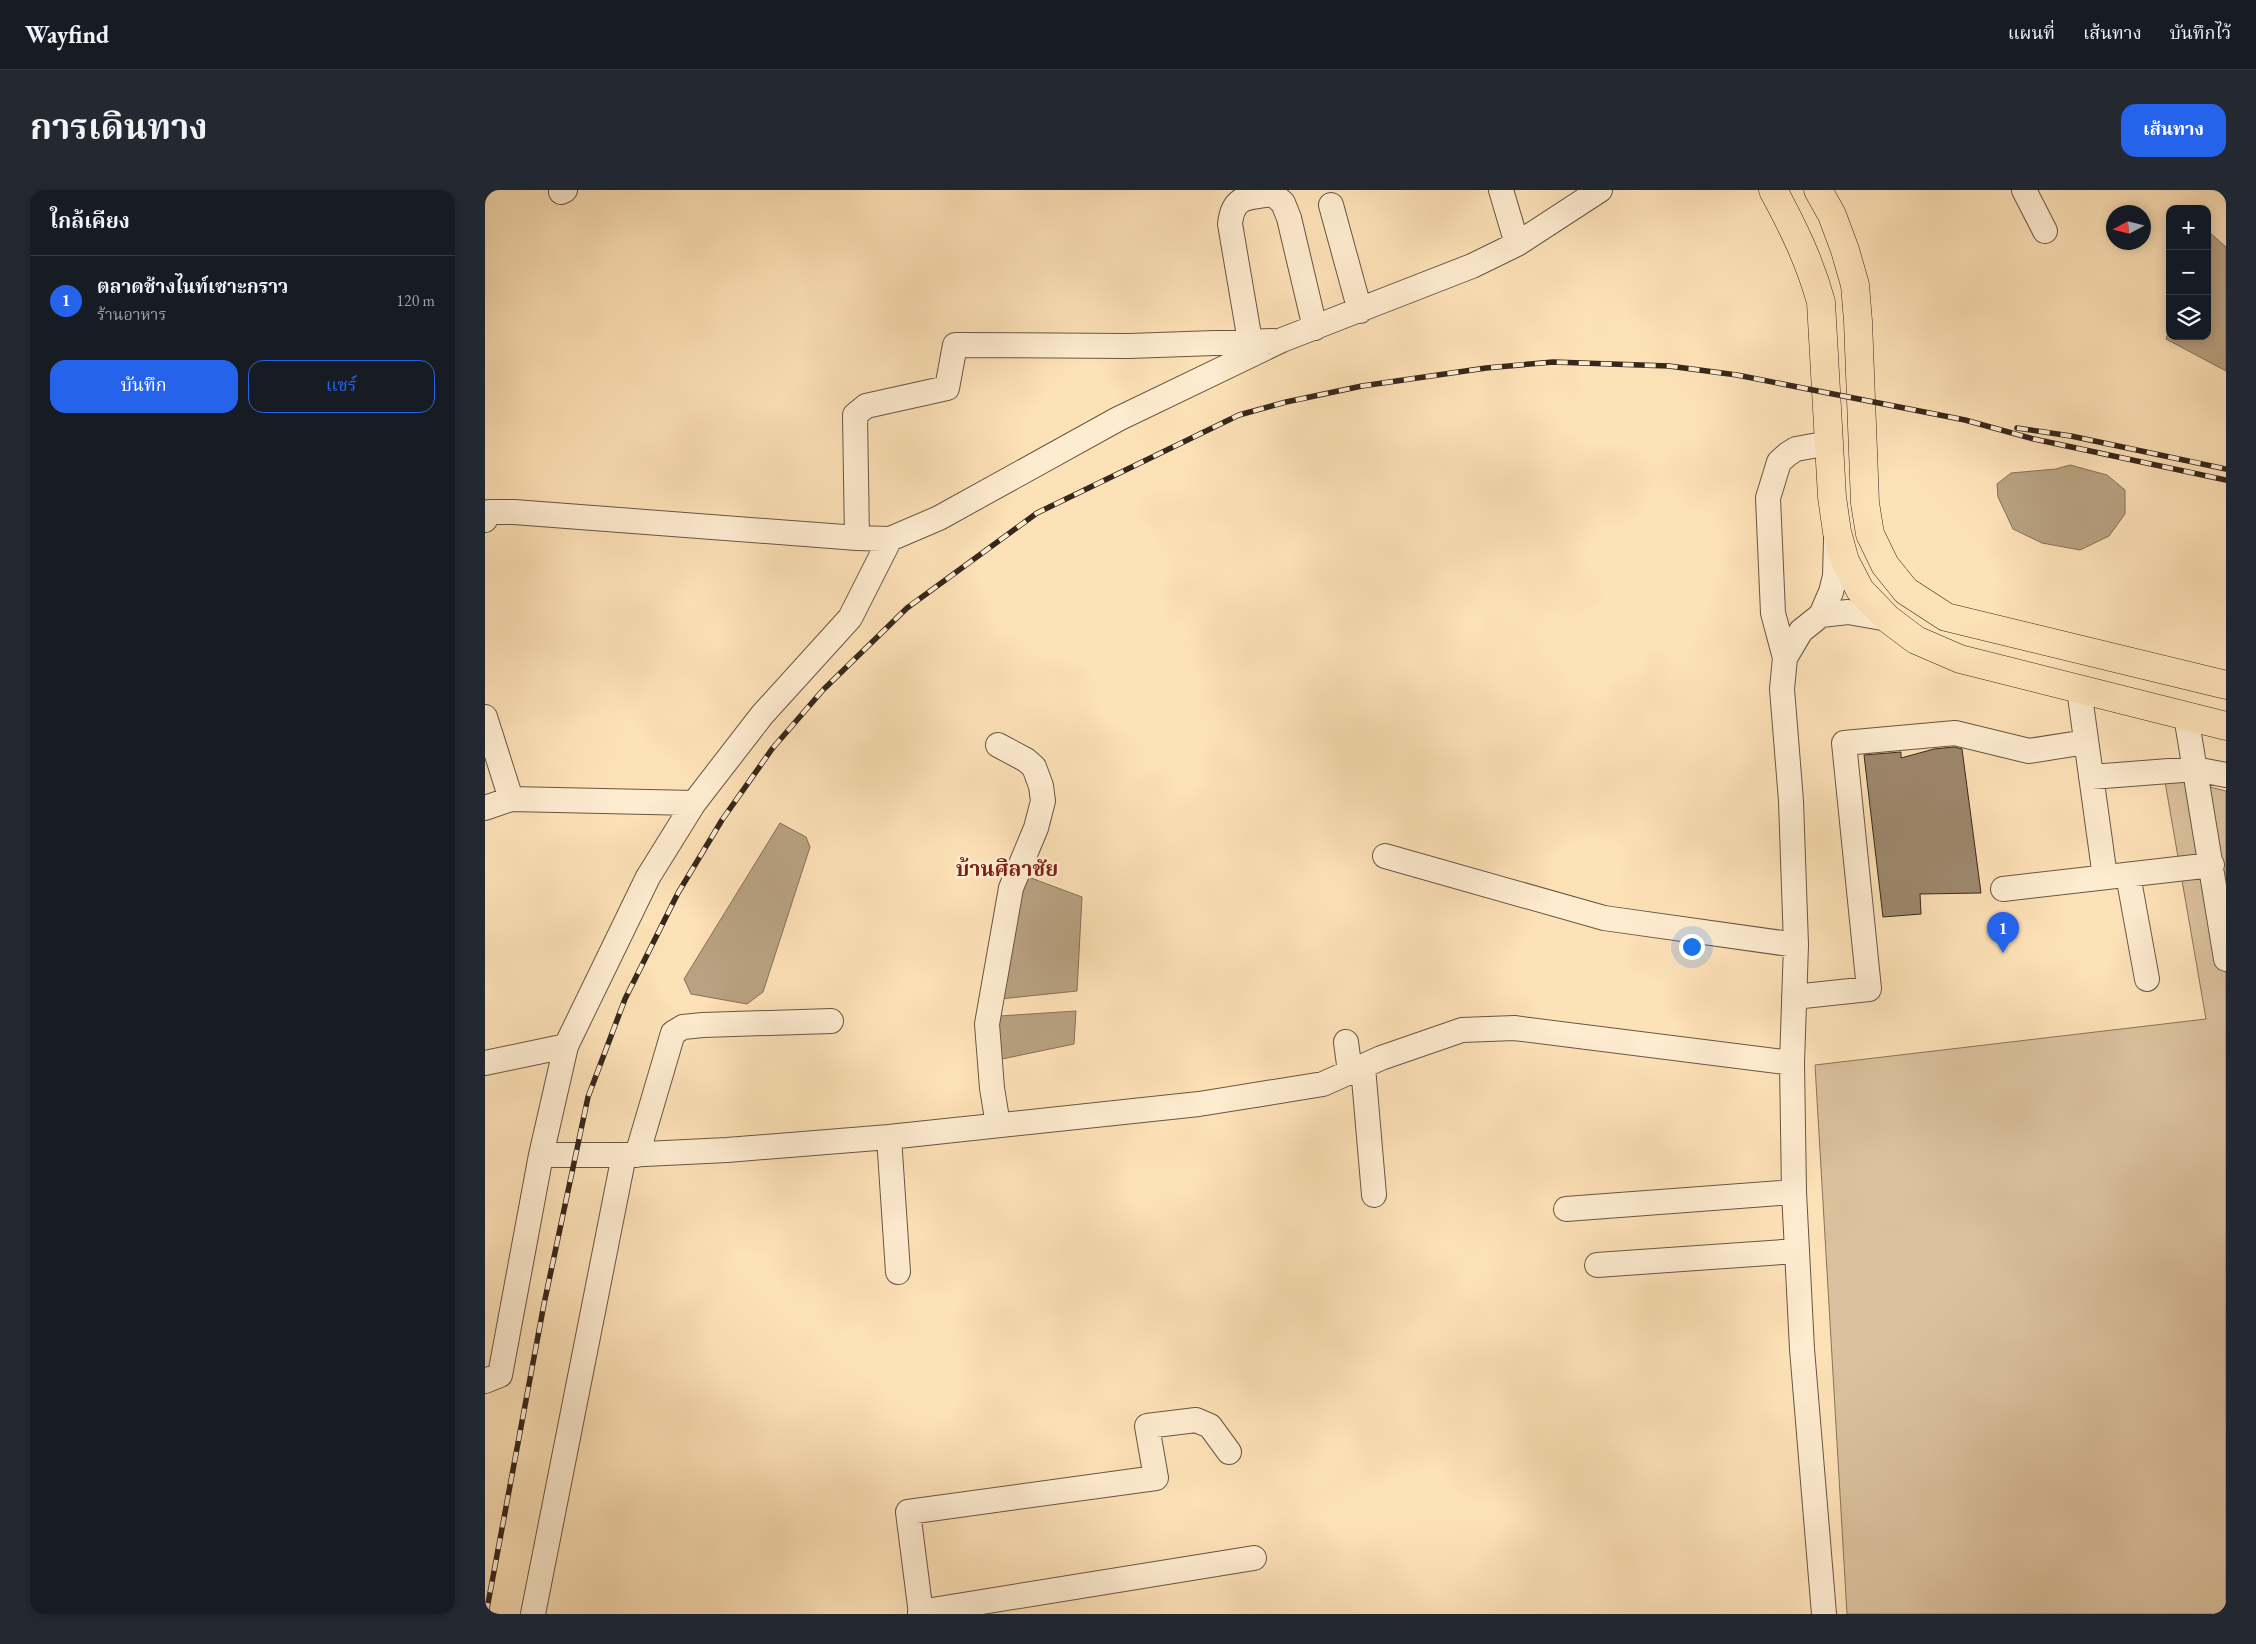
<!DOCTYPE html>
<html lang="th">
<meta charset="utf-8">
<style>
body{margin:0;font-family:"EB Garamond","Noto Serif Thai",serif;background:#242831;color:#f1f3f6}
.controls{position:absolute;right:15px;top:15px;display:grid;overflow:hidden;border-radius:10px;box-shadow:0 2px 12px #0003}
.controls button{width:45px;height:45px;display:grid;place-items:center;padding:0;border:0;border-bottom:1px solid #363941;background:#171b24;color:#f1f3f6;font:25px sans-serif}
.compass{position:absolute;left:1621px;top:15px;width:45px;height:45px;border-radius:50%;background:#171b24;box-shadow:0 2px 12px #0003;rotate:263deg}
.you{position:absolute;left:1206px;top:756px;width:18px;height:18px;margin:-12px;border:4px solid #fff;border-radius:50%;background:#1a73e8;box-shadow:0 0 0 8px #1a73e833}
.badge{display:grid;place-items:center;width:32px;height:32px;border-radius:50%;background:#2563eb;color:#fff;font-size:16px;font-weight:700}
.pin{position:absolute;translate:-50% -41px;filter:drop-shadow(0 1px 2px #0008)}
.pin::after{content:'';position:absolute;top:26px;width:18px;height:15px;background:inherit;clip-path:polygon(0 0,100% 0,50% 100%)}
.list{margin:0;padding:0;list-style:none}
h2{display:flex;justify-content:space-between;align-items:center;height:65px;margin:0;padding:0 20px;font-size:21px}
h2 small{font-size:16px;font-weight:400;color:#9ea1a6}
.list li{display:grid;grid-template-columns:32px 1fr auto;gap:15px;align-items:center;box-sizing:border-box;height:90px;padding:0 20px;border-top:1px solid #363941}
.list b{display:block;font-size:19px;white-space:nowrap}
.list p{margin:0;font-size:16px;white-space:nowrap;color:#9ea1a6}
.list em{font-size:16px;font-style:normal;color:#9ea1a6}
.actions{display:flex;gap:10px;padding:15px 20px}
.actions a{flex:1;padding:11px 0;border:1px solid #2563eb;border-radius:15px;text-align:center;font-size:18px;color:#2563eb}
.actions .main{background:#2563eb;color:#fff}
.icon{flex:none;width:28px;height:28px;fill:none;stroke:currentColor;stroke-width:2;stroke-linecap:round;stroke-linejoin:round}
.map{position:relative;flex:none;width:1741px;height:1424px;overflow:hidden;border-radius:15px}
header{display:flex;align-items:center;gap:30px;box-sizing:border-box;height:70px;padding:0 25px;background:#171b24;border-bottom:1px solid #363941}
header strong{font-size:24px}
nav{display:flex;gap:28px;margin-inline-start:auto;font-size:18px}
.intro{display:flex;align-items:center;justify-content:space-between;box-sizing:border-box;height:120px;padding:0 30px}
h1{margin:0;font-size:35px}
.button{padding:12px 22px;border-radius:15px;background:#2563eb;color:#fff;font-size:18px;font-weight:700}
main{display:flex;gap:30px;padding:0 30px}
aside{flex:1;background:#171b24;border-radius:15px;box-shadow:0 2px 12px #0003}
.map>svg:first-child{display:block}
.green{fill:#dbc19d;stroke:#88745c}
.water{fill:#b9a282;stroke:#857159}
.building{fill:#9d886d;stroke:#36271c}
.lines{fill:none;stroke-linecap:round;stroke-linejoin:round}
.minor-casing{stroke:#685643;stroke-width:26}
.major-casing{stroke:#36271c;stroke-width:29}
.minor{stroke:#feecd0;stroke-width:24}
.major{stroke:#fde1b7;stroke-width:28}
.rail-casing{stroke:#36271c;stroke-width:5.5}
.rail{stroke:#feecd0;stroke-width:4;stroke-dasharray:11;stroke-linecap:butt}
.labels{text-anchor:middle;stroke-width:5;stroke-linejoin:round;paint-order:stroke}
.quarter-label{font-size:21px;font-weight:bold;fill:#7a1f14;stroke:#feecd0}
</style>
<header>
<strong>Wayfind</strong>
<nav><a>แผนที่</a><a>เส้นทาง</a><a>บันทึกไว้</a></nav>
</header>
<div class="intro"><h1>การเดินทาง</h1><a class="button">เส้นทาง</a></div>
<main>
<aside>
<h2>ใกล้เคียง<small></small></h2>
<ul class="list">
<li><span class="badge">1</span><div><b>ตลาดช้างไนท์เซาะกราว</b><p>ร้านอาหาร</p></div><em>120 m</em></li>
</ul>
<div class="actions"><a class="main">บันทึก</a><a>แชร์</a></div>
</aside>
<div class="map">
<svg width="1741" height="1424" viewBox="0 0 1741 1424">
<rect width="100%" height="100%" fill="#fde1b7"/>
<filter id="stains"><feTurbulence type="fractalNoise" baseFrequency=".004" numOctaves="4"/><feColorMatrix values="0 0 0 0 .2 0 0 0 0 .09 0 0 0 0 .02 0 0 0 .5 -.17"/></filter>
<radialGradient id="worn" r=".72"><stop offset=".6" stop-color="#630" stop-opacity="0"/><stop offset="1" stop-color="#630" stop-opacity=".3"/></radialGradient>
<path class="green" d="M1679,586L1741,601V1424H1362L1330,875L1721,829Z"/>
<path class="water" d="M1723,41L1741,57V181L1681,149L1685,138V146H1722Z
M1585,275L1622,285L1640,300V324L1624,346L1595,360L1557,353L1528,339L1513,307L1512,294L1526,283L1571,279Z
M295,633L321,647L325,657L278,802L262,814L206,804L199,789Z
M538,685L597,707L592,801L515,809Z
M591,821L589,854L498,873L499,827Z"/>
<path class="building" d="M1469,557L1477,559L1496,703L1435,704L1436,724L1398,727L1379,565L1416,562V568L1449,559Z"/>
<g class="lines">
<defs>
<path id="minor" d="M1016,0L1032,54
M1539,0L1560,41
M76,2L80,0
M846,15L875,121
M765,151L745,34C748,5 763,8 788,4L798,13L804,28L830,138
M0,330L4,322H29L372,348L405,349L454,328L633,229L797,150L987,76L1032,54L1115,0
M372,348L370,225L381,216L462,198L470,155L644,156L788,151
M1336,425L1363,422L1403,429
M1300,468L1288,423L1283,308L1294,272L1303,264L1311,259L1344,253
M1594,499L1620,687
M1701,526L1741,769
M0,527L26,609L0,618
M1606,587L1710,579L1741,585
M26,609L209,613
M900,666L1119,728L1311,755
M1643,685L1662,789
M1518,699L1727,675
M1309,807L1384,799L1359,553L1470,543L1544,561L1601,552
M861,852L865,882
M0,873L81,856L163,687L209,613L277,525L365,428L405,349
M878,877L889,1005
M513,935L507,898L502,834L526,698L551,638L558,611L556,596L549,577L541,570L513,555
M404,947L413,1082
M56,965H139L242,960L404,947L714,914L838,894L896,868L977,840L1029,838L1307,873
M152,965L188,843L198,837L218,835L346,831
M1081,1019L1309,1002
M1112,1075L1312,1061
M0,1191L15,1185L56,965L81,856
M435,1422L769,1368
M48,1424L139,965
M436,1424L423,1322L671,1288L662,1236L711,1230L725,1236L744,1262
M1339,1424L1317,1159L1309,1002L1307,873L1311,755L1306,611L1297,499L1300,468L1316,441L1336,425L1346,402L1350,386L1351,349"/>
<path id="major" d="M1288,0C1308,37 1325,72 1336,112L1347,307L1352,342L1360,371L1375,400L1403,429L1431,450L1475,469L1741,536
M1333,0L1347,25L1360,60L1370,95L1373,131L1380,313L1385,344L1400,375L1421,401L1461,427L1741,495"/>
</defs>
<use href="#minor" class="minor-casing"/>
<use href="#major" class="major-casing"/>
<use href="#minor" class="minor"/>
<use href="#major" class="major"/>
<defs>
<path id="rail" d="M1532,238L1586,246L1741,279
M1,1424L59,1114L103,907L140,809L193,703L237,630L287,559L338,500L422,418L552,323L754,225L801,212L877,196L1001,178L1068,172L1184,176L1252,185L1480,230L1549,249L1741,290"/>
</defs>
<use href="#rail" class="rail-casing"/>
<use href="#rail" class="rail"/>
</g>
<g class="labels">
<g class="quarter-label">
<text x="522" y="686">บ้านศิลาชัย</text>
</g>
</g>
<rect width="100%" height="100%" filter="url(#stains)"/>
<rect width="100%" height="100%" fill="url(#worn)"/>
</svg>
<div class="controls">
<button>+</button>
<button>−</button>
<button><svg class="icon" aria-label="layers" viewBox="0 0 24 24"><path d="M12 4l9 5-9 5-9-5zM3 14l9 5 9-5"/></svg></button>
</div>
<svg class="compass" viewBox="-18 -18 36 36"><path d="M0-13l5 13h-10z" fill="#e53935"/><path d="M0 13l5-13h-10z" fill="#9ea1a6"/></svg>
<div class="you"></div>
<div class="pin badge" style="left:1518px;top:763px">1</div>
</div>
</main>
